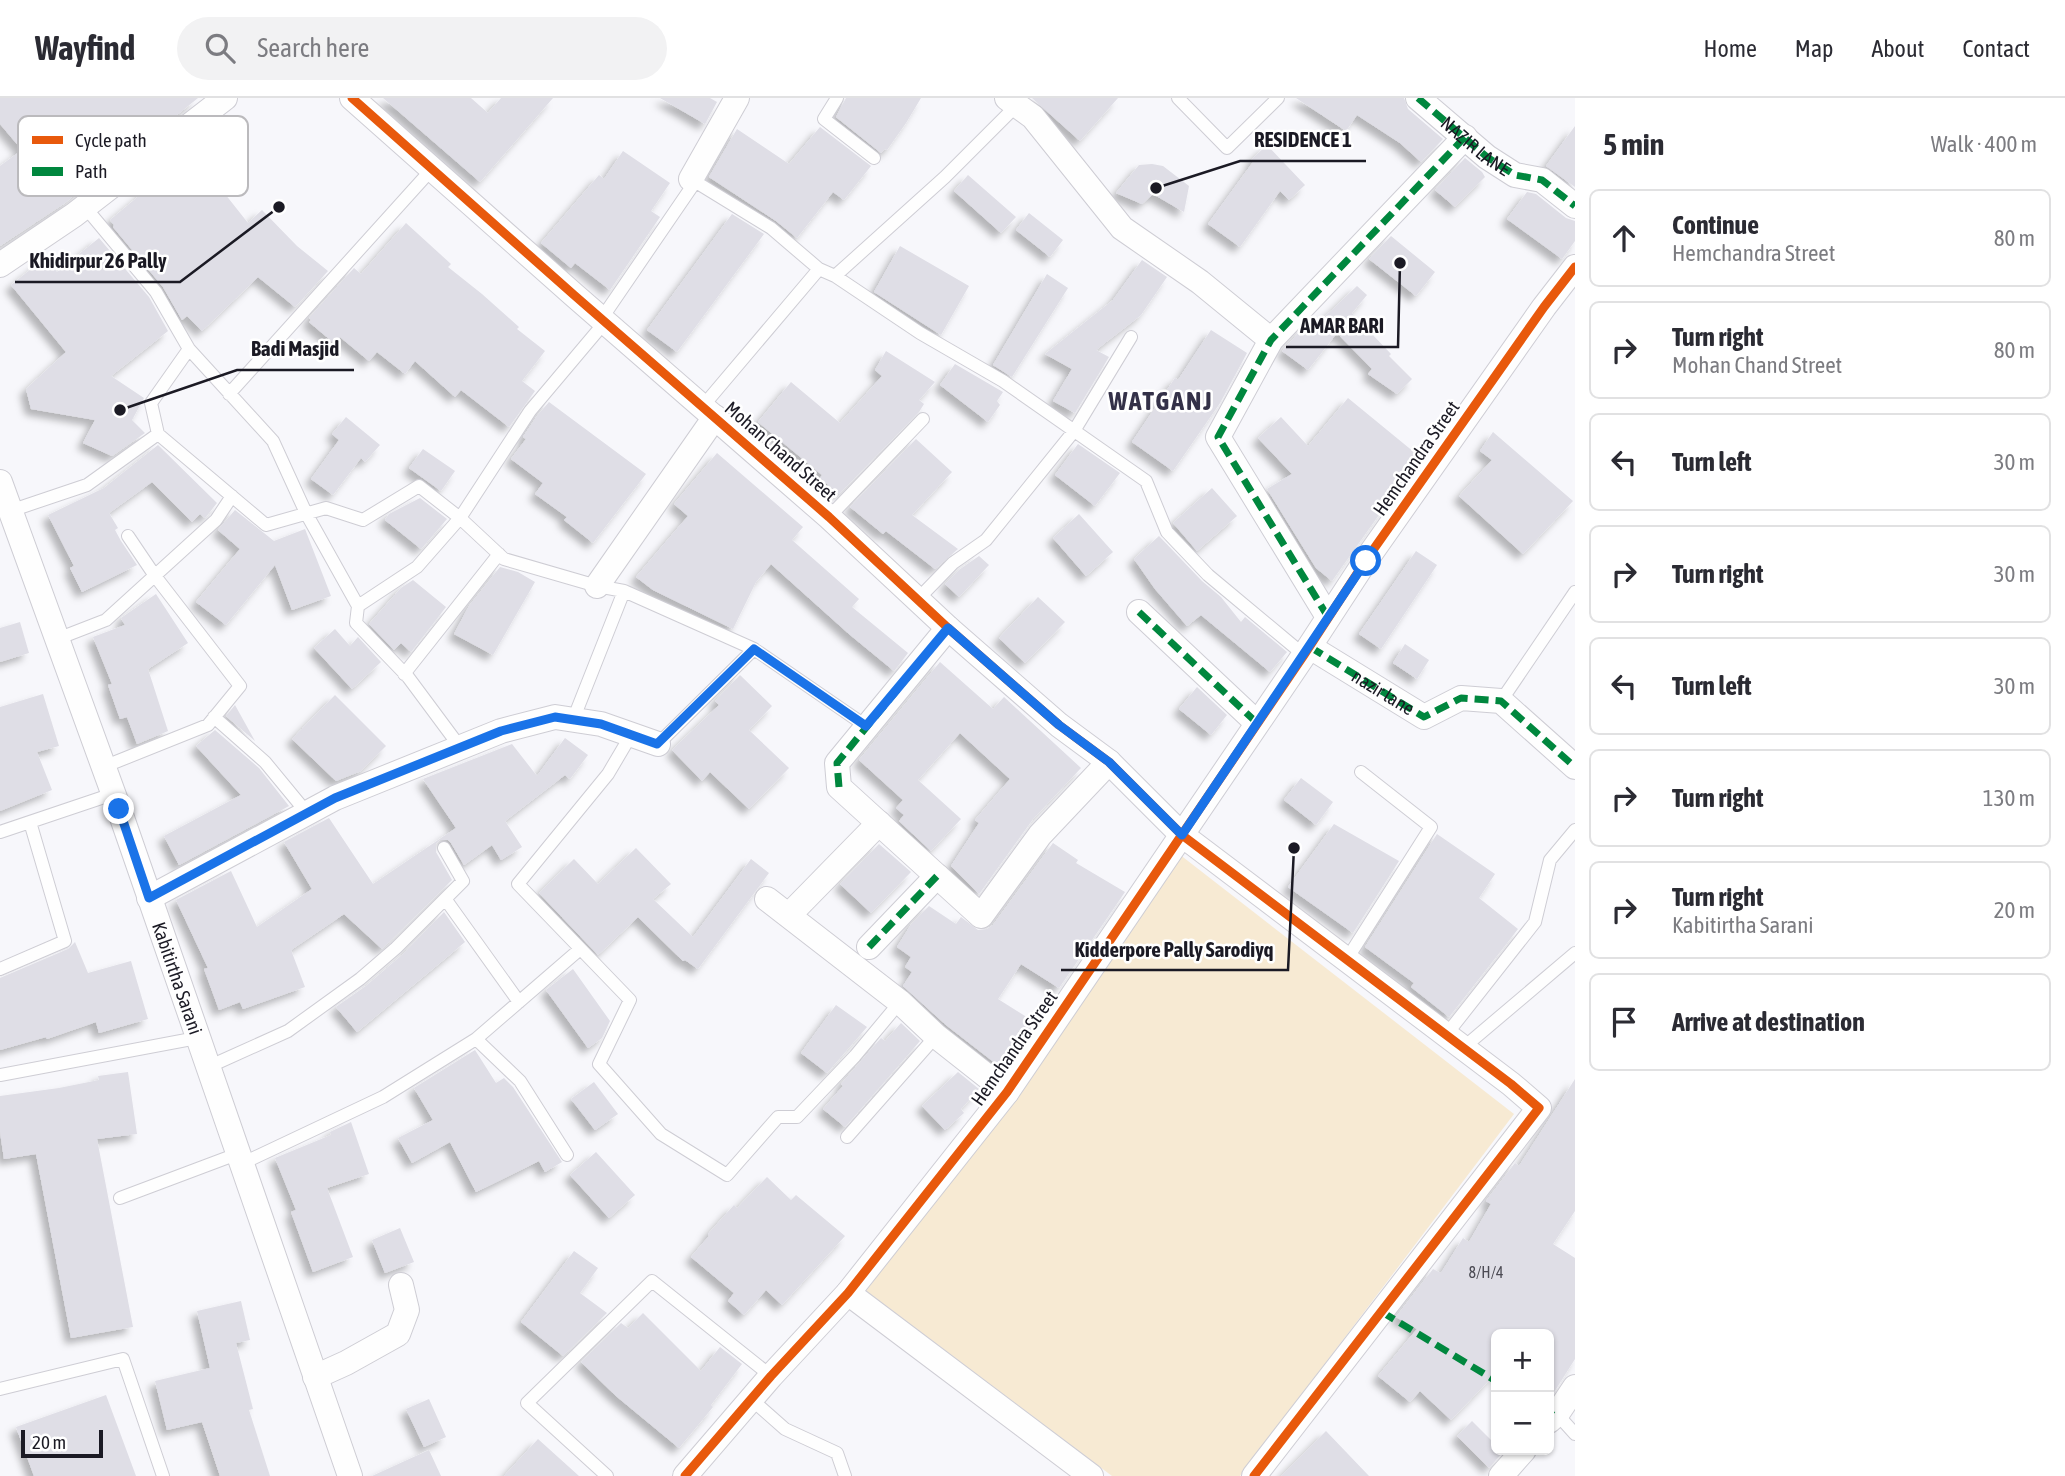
<!DOCTYPE html>
<meta charset="utf-8">
<style>
body{margin:0;font-family:"Asap Condensed",sans-serif;background:#f2f2f3;color:#2b2b33}
.controls{position:absolute;right:21px;bottom:21px;display:grid;overflow:hidden;border-radius:10px;box-shadow:0 2px 5px #0004}
.controls button{width:63px;height:63px;display:grid;place-items:center;padding:0;border:0;border-bottom:2px solid #e1e1e2;background:#fff;color:#2b2b33;font:35px sans-serif}
.scale{position:absolute;left:21px;bottom:18px;width:82px;box-sizing:border-box;padding-left:7px;border:4px solid #1b1a24;border-top:0;font-size:19px;line-height:24px;white-space:nowrap;color:#1b1a24;-webkit-text-stroke:5px #fff;paint-order:stroke}
.stop{position:absolute;width:21px;height:21px;margin:-16px;border:5px solid #1a73e8;border-radius:50%;background:#fff}
.stop.end{background:#1a73e8;border-color:#fff;box-shadow:0 2px 7px #0008}
.list{margin:0;padding:0;list-style:none}
h2{display:flex;justify-content:space-between;align-items:center;height:91px;margin:0;padding:0 28px;font-size:30px}
h2 small{font-size:23px;font-weight:400;color:#7c7c81}
.list li{display:grid;grid-template-columns:46px 1fr auto;gap:21px;align-items:center;box-sizing:border-box;height:98px;margin:0 14px 14px;padding:0 14px;border:2px solid #e1e1e2;border-radius:10px}
.list b{display:block;font-size:26px;white-space:nowrap}
.list p{margin:0;font-size:23px;white-space:nowrap;color:#7c7c81}
.list em{font-size:23px;font-style:normal;color:#7c7c81}
.icon{flex:none;width:38px;height:38px;fill:none;stroke:currentColor;stroke-width:2;stroke-linecap:round;stroke-linejoin:round}
.map{position:relative;flex:none;width:1575px;height:1378px;overflow:hidden}
header{display:flex;align-items:center;gap:42px;box-sizing:border-box;height:98px;padding:0 35px;background:#fff;border-bottom:2px solid #e1e1e2}
header strong{font-size:33px}
nav{display:flex;gap:38px;margin-inline-start:auto;font-size:24px}
.search{width:490px;height:63px;background:#f2f2f3;display:flex;align-items:center;gap:18px;box-sizing:border-box;padding:0 24px;border-radius:38px;color:#7c7c81;font-size:26px}
main{display:flex}
aside{flex:1;background:#fff}
.map>svg:first-child{display:block}
.green{fill:#f7ead3}
.building{fill:#dfdee6;filter:url(#shadow)}
.lines{fill:none;stroke-linecap:round;stroke-linejoin:round}
.lane-casing{stroke:#cecdd4;stroke-width:14}
.street-casing{stroke:#cecdd4;stroke-width:26}
.lane{stroke:#fefefe;stroke-width:12}
.street{stroke:#fefefe;stroke-width:24}
.quiet{stroke:#00873e;stroke-width:7;stroke-dasharray:14 7;stroke-linecap:butt}
.cycleway-casing{stroke:#fff;stroke-width:13}
.cycleway{stroke:#e8590c;stroke-width:9}
.route{stroke:#1a73e8;stroke-width:9}
.labels{text-anchor:middle;stroke-width:5;stroke-linejoin:round;paint-order:stroke}
.number-label{font-size:16px;fill:#4c4b54}
.street-label{font-size:19px;fill:#1b1a24;stroke:#fff}
.district-label{font-size:26px;font-weight:bold;letter-spacing:2px;fill:#343148;stroke:#fff}
.key{fill:#fff;stroke:#bbbabd;stroke-width:2}
.key-label{font-size:19px;fill:#1b1a24}
.leader{fill:none;stroke:#1b1a24;stroke-width:2.5}
.callout-dot{fill:#1b1a24;stroke:#fff;stroke-width:2.5}
.callout-label{font-size:21px;text-anchor:middle;font-weight:bold;fill:#1b1a24;stroke:#fff;stroke-width:5;stroke-linejoin:round;paint-order:stroke}
</style>
<header>
<strong>Wayfind</strong>
<div class="search"><svg class="icon" aria-label="search" viewBox="0 0 24 24"><circle cx="10" cy="10" r="6"/><path d="M15 15l6 6"/></svg>Search here</div>
<nav><a>Home</a><a>Map</a><a>About</a><a>Contact</a></nav>
</header>
<main>
<div class="map">
<svg width="1575" height="1378" viewBox="0 0 1575 1378">
<defs>
<filter id="shadow"><feDropShadow dx="-6" dy="6" stdDeviation="3.5" flood-color="#0004"/></filter>
</defs>
<rect width="100%" height="100%" fill="#f7f7fb"/>
<path class="green" d="M1179,756L1514,1016L1240,1378H1112L866,1193Z"/>
<path class="building" d="M0,0H198L122,61L119,58L65,105L0,148V68L22,52L0,26Z
M383,0H471L488,15L501,0H553L480,84Z
M660,0H710L717,4L705,26Z
M846,0H921L906,25L887,52L885,51L881,55L836,19Z
M1032,0H1118L1080,43Z
M1296,0H1404L1408,11L1443,41L1421,64L1400,45L1357,17L1346,33Z
M1575,28V89L1546,68Z
M820,29L871,68L844,102L833,94L797,140L776,123L709,79L737,31L789,66Z
M1267,47L1305,87L1289,102L1280,93L1240,149L1208,126L1253,64L1251,62Z
M623,53L670,85L651,113L660,119L610,192L575,165L571,170L541,145L599,77L604,81Z
M195,58L248,125L262,112L297,148L328,173L295,209L258,179L202,233L187,218L182,222L163,189L113,129L114,127L110,122L146,92L140,85L168,63L176,72Z
M1465,60L1482,74L1485,79L1455,109L1435,92Z
M1152,66L1163,68L1189,88L1184,114L1153,96L1142,106L1116,95L1139,67Z
M968,77L1016,119L1001,135L954,93Z
M1527,94L1536,96L1566,120L1575,123V143L1562,161L1507,121Z
M1029,115L1063,142L1050,159L1016,132Z
M732,116L764,136L677,254L647,232Z
M406,125L451,166L448,169L482,196L519,229L517,231L545,253L522,283L535,293L509,329L461,292L455,299L415,263L405,276L377,254L369,263L340,239L335,246L309,224L311,222L309,220L354,170L361,176Z
M1391,138L1435,174L1416,198L1369,161Z
M99,140L149,199L168,233L111,278L144,300L132,322L145,335L112,358L83,345L95,322L31,311L26,291L66,254L11,187L45,160L57,174Z
M900,148L969,188L941,237L874,194Z
M1142,162L1167,179L1141,217L1096,252L1109,259L1075,315L1053,303L1072,271L1045,256L1113,202Z
M1047,176L1068,190L1012,279L993,267Z
M1357,188L1367,197L1352,215L1391,256L1389,258L1412,281L1397,296L1368,276L1372,271L1337,235L1308,272L1282,253L1305,228L1311,232Z
M1211,232L1247,255L1220,305L1173,373L1132,344L1175,280L1178,282Z
M886,253L935,284L919,302L924,306L919,314L839,396L820,380L822,377L758,324L791,284L840,325L882,278L875,272Z
M955,266L1003,294L997,303L1000,307L988,324L940,287Z
M1348,300L1420,359L1332,483L1316,470L1267,391L1292,376L1258,340L1281,319L1308,348Z
M549,304L646,376L593,445L564,422L567,419L535,396L543,385L511,361L526,341L523,339L537,318Z
M346,319L380,347L365,364L361,360L333,397L311,381L339,342L332,336Z
M1493,334L1573,403L1523,456L1459,398L1492,362L1480,353Z
M916,341L952,374L912,417L958,451L935,471L886,433L883,436L850,409Z
M1078,346L1120,375L1095,408L1055,377Z
M158,347L217,405L205,420L200,416L192,424L152,384L109,415L118,430L115,432L121,443L137,467L82,494L70,470L74,468L48,417L104,390Z
M423,351L455,373L441,393L409,370Z
M717,355L803,429L792,442L859,501L852,509L908,555L894,573L849,536L771,466L756,484L733,531L653,492L636,479L688,418L674,406Z
M1212,390L1237,418L1197,453L1173,425Z
M420,400L447,421L421,451L385,422L389,416Z
M235,412L274,443L305,431L331,498L292,512L275,467L226,527L196,504L240,451L218,432Z
M1079,416L1113,454L1086,478L1053,440Z
M1159,438L1202,483L1221,499L1241,524L1245,519L1287,554L1270,574L1201,517L1187,528L1155,491L1134,461Z
M1416,453L1437,467L1381,551L1359,536Z
M979,458L989,467L959,499L945,486L959,472Z
M500,469L518,474L535,484L493,557L454,536L469,508Z
M413,482L446,509L411,554L401,545L394,552L369,526L401,490Z
M156,496L188,545L148,571L168,633L137,646L127,619L120,621L108,587L112,586L93,539L125,527L121,520Z
M1038,499L1065,524L1025,565L999,540Z
M20,524L29,555L0,564V530Z
M335,531L350,548L358,539L381,564L352,591L314,550Z
M1405,546L1429,562L1417,581L1393,565Z
M940,564L993,611L1004,599L1081,670L1033,721L979,796L951,768L979,725L975,722L1010,681L960,635L918,682L961,721L931,753L899,723L904,717L896,710L903,702L859,662Z
M740,577L772,608L749,632L789,670L749,711L710,674L702,683L672,652L719,607L715,603Z
M1197,589L1227,617L1211,637L1179,611Z
M43,596L59,648L37,654L52,692L0,713V609Z
M335,597L386,648L361,673L336,683L292,641Z
M235,607L255,643L226,618Z
M215,632L259,670L289,708L179,767L164,738L241,697L196,648Z
M565,640L588,657L570,681L565,677L505,723L522,749L501,762L492,747L464,767L451,745L448,742H440L436,746V754L452,782L382,851L344,816L291,852L305,889L243,911L240,904L219,912L204,871L208,870L176,802L231,773L257,829L312,791L284,744L329,720L373,786L456,730L423,681L512,646L537,678Z
M1301,680L1333,704L1316,727L1284,702Z
M1334,726L1399,763L1353,835L1288,789Z
M1437,736L1495,776L1479,800L1518,831L1449,919L1411,889L1414,885L1365,849Z
M1053,745L1078,762L1076,765L1125,794L1059,890L1021,866L998,901L1036,925L1004,972L946,927L903,888L912,874L905,869L911,859L897,849L912,825L929,808L956,826L961,819L978,832L987,831L993,827Z
M879,746L911,774L871,815L840,786Z
M636,750L671,786L653,801L693,839L751,761L769,775L698,871L685,862L683,863L638,819L598,857L539,795L574,761L598,786Z
M444,814L465,844L357,934L336,909L366,888L402,857Z
M75,844L88,875L131,863L148,921L99,935L96,924L47,941L46,939L0,952V880L68,851Z
M573,871L610,923L602,940L588,950L546,892Z
M836,907L867,929L827,975L801,955Z
M901,925L920,943L845,1029L823,1011L843,988L841,986L881,940L885,943Z
M475,952L496,985L504,980L513,989L562,1064L545,1074L539,1063L476,1094L450,1044L412,1065L398,1040L433,1022L414,990Z
M128,974L137,1036L97,1041L133,1229L71,1240L36,1056L4,1061L0,1034V998L59,990L99,982L98,978Z
M958,974L979,991L961,1011L964,1015L945,1032L922,1008Z
M1575,981V1113L1553,1146L1575,1160V1261L1549,1302V1236H1496V1275L1451,1322L1420,1293L1410,1304L1378,1278L1417,1231L1396,1219L1433,1171L1441,1175L1463,1140L1469,1144L1491,1106L1486,1103L1515,1065L1519,1068Z
M594,984L618,1016L595,1032L571,1001Z
M351,1024L369,1076L327,1090L353,1159L313,1174L291,1114L296,1112L275,1060L331,1037L330,1034Z
M596,1054L635,1097L609,1120L570,1077Z
M767,1079L791,1102L796,1097L845,1138L782,1207L766,1192L744,1217L728,1203L734,1195L691,1159L709,1138L708,1136L734,1107L737,1110Z
M400,1130L414,1164L385,1175L372,1142Z
M574,1153L598,1170L580,1195L607,1215L563,1258L521,1224Z
M241,1203L250,1242L236,1245L253,1311L249,1312L270,1378H220L202,1324L167,1332L155,1283L210,1270L197,1213Z
M643,1215L701,1273L720,1249L742,1266L711,1307L713,1309L679,1350L616,1298L581,1264L621,1225L628,1230Z
M106,1297L136,1378H34L16,1329Z
M429,1301L446,1339L424,1349L406,1311Z
M1472,1323L1496,1347V1352L1503,1354L1489,1370L1457,1338Z
M1326,1333L1369,1378H1281Z
M538,1341L579,1378H504Z
M429,1352L441,1378H372Z"/>
<g class="lines">
<defs>
<path id="lane" d="M837,0L824,21L874,60
M1178,0L1227,50L1278,0
M85,109L156,194L189,251L273,343L306,415L358,508L356,525L408,579L460,649
M835,178L920,235L1003,283L1146,383L1167,434L1208,477L1304,557
M602,220L693,87L691,81L771,130L819,171
M229,296L432,71
M703,308L819,171L835,178L945,79L1017,7
M158,336L151,305L189,251
M10,413L87,387L158,336L266,427L326,410L363,422L419,388L460,420L504,461L597,488L624,493L573,622
M829,419L923,321
M624,493L754,551
M919,500L953,465L986,442L1074,333L1131,239
M358,508L417,469L460,420L530,313L605,224
M57,541L106,522L216,422L232,398
M404,576L499,456
M1501,603L1575,494
M214,619L265,664L307,715
M631,637L608,676L518,786L630,902L599,966L661,1036L727,1077L778,1019H797L855,958L900,904
M658,646L754,551L866,628
M103,669L208,627L240,588L155,478L128,438
M0,734L113,696
M446,802L519,904
M1347,861L1431,729L1361,674
M0,871L65,843L30,724
M1446,937L1535,824L1550,762L1575,732
M476,941L520,983L567,1057
M1463,950L1575,855
M208,969L288,933L360,881L396,850L463,783L444,750
M0,977L197,940
M847,1039L936,938
M241,1066L383,999L476,941L579,852
M120,1100L237,1056
M0,1291L123,1261L163,1378
M751,1301L785,1331L837,1355L845,1378
M1557,1316L1575,1336
M607,1378L527,1305L652,1183L771,1278"/>
<g id="street">
<path d="M352,0L574,197L829,419L948,530L1059,627L1109,664L1182,737L1511,986L1539,1010L1254,1378"/>
<path d="M1007,0L1033,19L1122,130L1200,184L1271,242"/>
<path id="s1" d="M1418,0L1487,59L1515,77L1542,82L1575,108"/>
<path d="M691,81L737,0"/>
<path d="M0,167L74,117L225,0"/>
<path id="s2" d="M0,384L119,711L350,1378"/>
<path d="M597,488L715,319"/>
<path d="M1139,514L1257,625"/>
<path d="M1328,519L1218,339L1271,242L1465,39"/>
<path d="M948,530L837,665L839,689L981,818L1040,737L1109,664"/>
<path d="M1310,549L1424,619L1461,600L1501,603L1575,669"/>
<path d="M149,800L335,700L501,633L555,619L601,626L658,646"/>
<path d="M767,801L900,904L936,938L1007,994"/>
<path d="M789,817L879,725"/>
<path d="M869,849L937,778"/>
<path d="M848,1195L1091,1378"/>
<path d="M315,1279L346,1265L398,1236L407,1212L401,1187"/>
<path d="M1549,1323L1557,1316L1575,1289"/>
<path d="M685,1378L771,1278L848,1195L1007,994L1304,557L1366,462L1544,209L1575,169"/>
<path d="M1501,1378L1524,1352"/>
</g>
</defs>
<use href="#lane" class="lane-casing"/>
<use href="#street" class="street-casing"/>
<use href="#lane" class="lane"/>
<use href="#street" class="street"/>
<g class="quiet">
<path d="M1418,0L1487,59L1515,77L1542,82L1575,108"/>
<path d="M1139,514L1257,625"/>
<path d="M1328,519L1218,339L1271,242L1465,39"/>
<path id="s3" d="M1310,549L1424,619L1461,600L1501,603L1575,669"/>
<path d="M839,689L837,665L948,530"/>
<path d="M869,849L937,778"/>
<path d="M1382,1214L1496,1283"/>
<path d="M1549,1314L1553,1317"/>
</g>
<defs>
<path id="cycleway" d="M352,0L574,197L829,419L948,530L1059,627L1109,664L1182,737L1511,986L1539,1010L1254,1378
M685,1378L771,1278L848,1195L1007,994L1304,557L1366,462L1544,209L1575,169"/>
</defs>
<use href="#cycleway" class="cycleway-casing"/>
<use href="#cycleway" class="cycleway"/>
</g>
<g class="lines">
<path class="route" d="M119,711L149,800L335,700L501,633L555,619L601,626L657,646L754,551L866,628L948,530L1059,627L1109,664L1182,737L1366,463"/>
</g>
<g class="labels">
<g class="number-label">
<text x="1486" y="1180">8/H/4</text>
</g>
<g class="street-label">
<text dy="7" stroke="none"><textPath href="#s1" startOffset="75">NAZIR LANE</textPath></text>
<text transform="translate(781 353) rotate(41)" y="7">Mohan Chand Street</text>
<text transform="translate(1416 360) rotate(-55)" y="7">Hemchandra Street</text>
<text dy="7" stroke="none"><textPath href="#s3" startOffset="86">nazir lane</textPath></text>
<text dy="7" stroke="none"><textPath href="#s2" startOffset="527">Kabitirtha Sarani</textPath></text>
<text transform="translate(1014 950) rotate(-55)" y="7">Hemchandra Street</text>
</g>
<g class="district-label">
<text x="1161" y="312">WATGANJ</text>
</g>
</g>
<rect x="18" y="18" width="230" height="80" rx="10" class="key"/>
<rect x="32" y="38" width="31" height="8" fill="#e8590c"/>
<rect x="32" y="69" width="31" height="9" fill="#00873e"/>
<g class="key-label">
<text x="75" y="49">Cycle path</text>
<text x="75" y="80">Path</text>
</g>
<path class="leader" d="M1156 90L1240 63H1366M279 109L180 184H15M1400 165L1398 249H1286M120 312L237 272H354M1294 750L1288 872H1061"/>
<g class="callout-dot">
<circle cx="1156" cy="90" r="7"/>
<circle cx="279" cy="109" r="7"/>
<circle cx="1400" cy="165" r="7"/>
<circle cx="120" cy="312" r="7"/>
<circle cx="1294" cy="750" r="7"/>
</g>
<g class="callout-label">
<text x="1303" y="49">RESIDENCE 1</text>
<text x="98" y="170">Khidirpur 26 Pally</text>
<text x="1342" y="235">AMAR BARI</text>
<text x="295" y="258">Badi Masjid</text>
<text x="1174" y="859">Kidderpore Pally Sarodiyq</text>
</g>
</svg>
<div class="controls">
<button>+</button>
<button>−</button>
</div>
<div class="scale">20 m</div>
<div class="stop" style="left:1366px;top:463px"></div>
<div class="stop end" style="left:119px;top:711px"></div>
</div>
<aside>
<h2>5 min<small>Walk · 400 m</small></h2>
<ul class="list">
<li><svg class="icon" aria-label="ahead" viewBox="0 0 24 24"><path d="M12 20V5M6 11l6-6 6 6"/></svg><div><b>Continue</b><p>Hemchandra Street</p></div><em>80 m</em></li>
<li><svg class="icon" aria-label="right" viewBox="0 0 24 24"><path d="M7 20v-9h11M14 6l5 5-5 5"/></svg><div><b>Turn right</b><p>Mohan Chand Street</p></div><em>80 m</em></li>
<li><svg class="icon" aria-label="left" viewBox="0 0 24 24"><path d="M17 20v-9H6M10 6l-5 5 5 5"/></svg><div><b>Turn left</b></div><em>30 m</em></li>
<li><svg class="icon" aria-label="right" viewBox="0 0 24 24"><path d="M7 20v-9h11M14 6l5 5-5 5"/></svg><div><b>Turn right</b></div><em>30 m</em></li>
<li><svg class="icon" aria-label="left" viewBox="0 0 24 24"><path d="M17 20v-9H6M10 6l-5 5 5 5"/></svg><div><b>Turn left</b></div><em>30 m</em></li>
<li><svg class="icon" aria-label="right" viewBox="0 0 24 24"><path d="M7 20v-9h11M14 6l5 5-5 5"/></svg><div><b>Turn right</b></div><em>130 m</em></li>
<li><svg class="icon" aria-label="right" viewBox="0 0 24 24"><path d="M7 20v-9h11M14 6l5 5-5 5"/></svg><div><b>Turn right</b><p>Kabitirtha Sarani</p></div><em>20 m</em></li>
<li><svg class="icon" aria-label="arrive" viewBox="0 0 24 24"><path d="M6 21V4h12l-3 4 3 4H6"/></svg><div><b>Arrive at destination</b></div></li>
</ul>
</aside>
</main>
